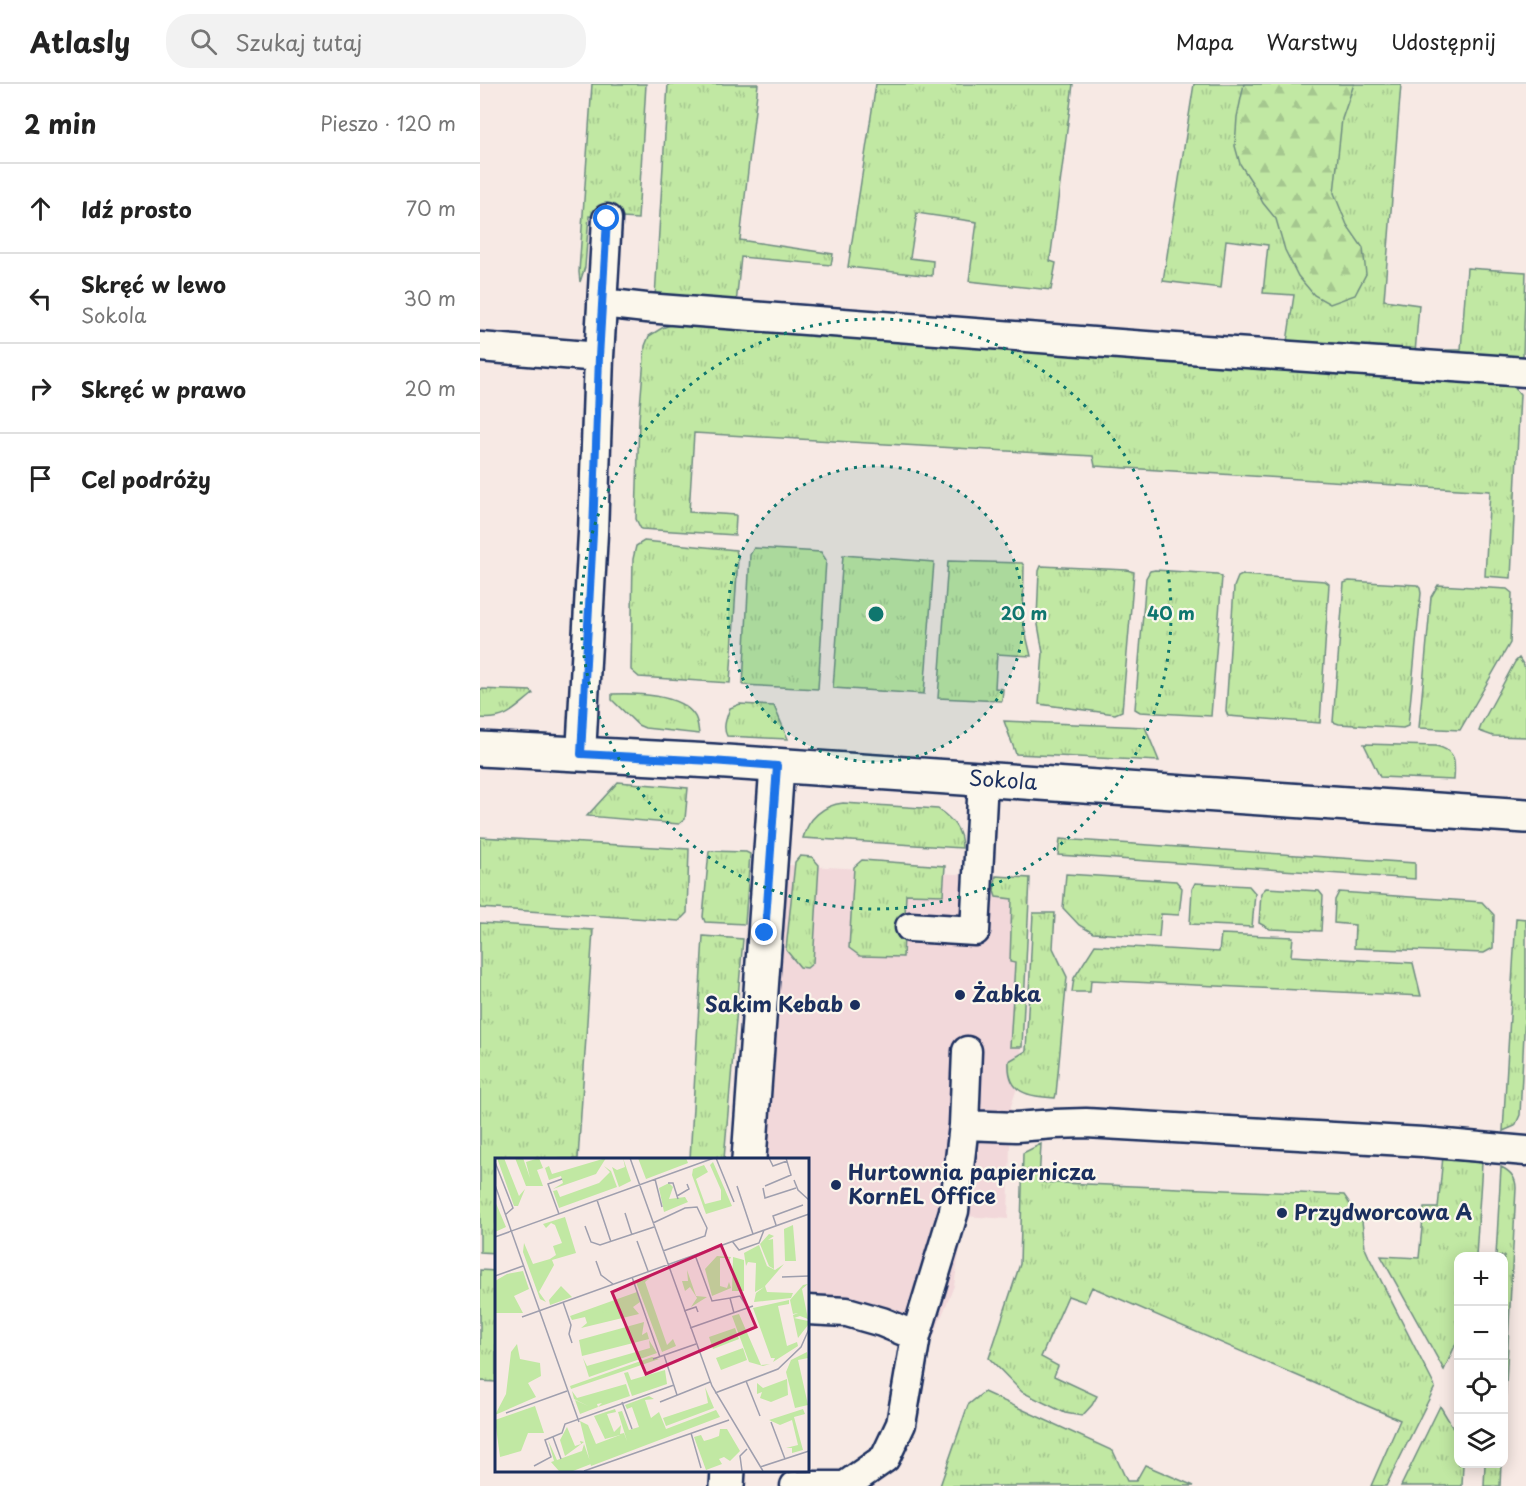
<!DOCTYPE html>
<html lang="pl">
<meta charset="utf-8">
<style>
body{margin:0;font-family:"Playpen Sans",sans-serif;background:#f2f2f2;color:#222}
.controls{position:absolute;right:18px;bottom:18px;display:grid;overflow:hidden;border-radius:12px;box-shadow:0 3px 15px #0003}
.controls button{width:54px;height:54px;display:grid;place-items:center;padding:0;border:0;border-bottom:2px solid #e0e0e0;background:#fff;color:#222;font:30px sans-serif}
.stop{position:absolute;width:18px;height:18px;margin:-14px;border:4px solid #1a73e8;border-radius:50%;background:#fff}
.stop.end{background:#1a73e8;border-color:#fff;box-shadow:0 2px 6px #0008}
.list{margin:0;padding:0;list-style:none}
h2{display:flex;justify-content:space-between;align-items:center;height:78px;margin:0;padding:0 24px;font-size:26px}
h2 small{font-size:20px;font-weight:400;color:#767676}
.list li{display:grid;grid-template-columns:39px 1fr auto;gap:18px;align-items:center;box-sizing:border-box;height:90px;padding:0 24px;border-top:2px solid #e0e0e0}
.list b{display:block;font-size:22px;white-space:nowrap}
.list p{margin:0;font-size:20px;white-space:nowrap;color:#767676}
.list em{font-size:20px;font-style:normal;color:#767676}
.icon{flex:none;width:33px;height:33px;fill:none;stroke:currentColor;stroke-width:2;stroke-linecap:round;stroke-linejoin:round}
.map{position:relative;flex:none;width:1046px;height:1402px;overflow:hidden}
header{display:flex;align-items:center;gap:36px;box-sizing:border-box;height:84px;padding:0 30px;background:#fff;border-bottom:2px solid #e0e0e0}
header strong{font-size:28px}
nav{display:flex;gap:33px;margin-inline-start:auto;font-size:21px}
.search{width:420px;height:54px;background:#f2f2f2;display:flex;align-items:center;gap:15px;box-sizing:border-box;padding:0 21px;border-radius:24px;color:#767676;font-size:22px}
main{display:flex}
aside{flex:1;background:#fff}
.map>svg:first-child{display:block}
.built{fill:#f2d8da}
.grass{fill:url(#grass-tufts);stroke:#6e8c80;stroke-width:1.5}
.forest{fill:url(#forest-firs);stroke:#6e8c80;stroke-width:1.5}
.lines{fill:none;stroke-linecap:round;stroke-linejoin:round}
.lane-casing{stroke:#1b2f5e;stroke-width:33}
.street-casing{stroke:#1b2f5e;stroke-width:38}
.secondary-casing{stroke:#1b2f5e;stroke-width:38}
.lane{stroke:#fbf7ec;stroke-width:28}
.street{stroke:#fbf7ec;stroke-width:33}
.secondary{stroke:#fbf7ec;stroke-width:33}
.route{stroke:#1a73e8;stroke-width:8}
.ring{fill:none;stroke:#0f766e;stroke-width:3;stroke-dasharray:3 6}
.poi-dot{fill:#1b2f5e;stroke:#fbf7ec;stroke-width:2}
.labels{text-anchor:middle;stroke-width:4.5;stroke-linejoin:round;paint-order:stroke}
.street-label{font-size:21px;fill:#1b2f5e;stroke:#fbf7ec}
.poi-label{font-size:21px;font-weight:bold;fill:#1b2f5e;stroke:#fbf7ec;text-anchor:start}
.inset-road{fill:none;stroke:#9f9fae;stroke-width:1.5}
.view{fill:#c2185b;fill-opacity:0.15;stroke:#c2185b;stroke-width:3}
.inset-edge{fill:none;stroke:#1b2f5e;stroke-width:3}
.centre{fill:#0f766e;stroke:#fbf7ec;stroke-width:3}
.ring-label{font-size:18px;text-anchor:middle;font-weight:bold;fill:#0f766e;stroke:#fbf7ec;stroke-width:4.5;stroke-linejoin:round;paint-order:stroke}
</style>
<header>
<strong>Atlasly</strong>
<div class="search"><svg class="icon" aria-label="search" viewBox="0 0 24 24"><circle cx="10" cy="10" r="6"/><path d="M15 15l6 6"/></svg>Szukaj tutaj</div>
<nav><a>Mapa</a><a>Warstwy</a><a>Udostępnij</a></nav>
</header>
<main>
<aside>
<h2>2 min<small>Pieszo · 120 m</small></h2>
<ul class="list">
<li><svg class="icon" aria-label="ahead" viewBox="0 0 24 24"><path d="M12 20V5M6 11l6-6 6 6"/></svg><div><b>Idź prosto</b></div><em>70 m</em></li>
<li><svg class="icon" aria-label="left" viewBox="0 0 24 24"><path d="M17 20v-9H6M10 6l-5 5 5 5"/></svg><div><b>Skręć w lewo</b><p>Sokola</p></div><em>30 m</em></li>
<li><svg class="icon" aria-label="right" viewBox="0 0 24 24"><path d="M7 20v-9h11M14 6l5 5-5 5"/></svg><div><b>Skręć w prawo</b></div><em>20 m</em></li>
<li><svg class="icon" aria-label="arrive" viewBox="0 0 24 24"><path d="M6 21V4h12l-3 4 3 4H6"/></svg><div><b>Cel podróży</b></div></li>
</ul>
</aside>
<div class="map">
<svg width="1046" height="1402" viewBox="0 0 1046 1402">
<defs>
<pattern id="grass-tufts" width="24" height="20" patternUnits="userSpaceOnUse" patternTransform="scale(1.5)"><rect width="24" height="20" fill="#c1e8a3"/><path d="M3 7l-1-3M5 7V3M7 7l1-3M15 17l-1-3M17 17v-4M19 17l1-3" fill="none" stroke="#a5c78f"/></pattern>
<pattern id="forest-firs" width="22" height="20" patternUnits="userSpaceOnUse" patternTransform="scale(1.5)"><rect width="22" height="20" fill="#c1e8a3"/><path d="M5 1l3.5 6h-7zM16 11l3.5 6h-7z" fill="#a5c78f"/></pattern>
</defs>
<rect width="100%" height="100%" fill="#f7e9e4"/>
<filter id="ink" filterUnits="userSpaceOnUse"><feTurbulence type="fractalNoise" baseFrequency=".0167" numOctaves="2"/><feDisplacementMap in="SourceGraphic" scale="12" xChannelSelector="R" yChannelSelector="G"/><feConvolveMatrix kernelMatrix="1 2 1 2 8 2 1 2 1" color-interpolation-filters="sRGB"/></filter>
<g filter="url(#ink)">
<path class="built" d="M291,780L550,794L540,995L531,1022L528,1135L485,1132L474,1202L452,1256L438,1243L327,1220V1075H271Z"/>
<path class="grass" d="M112,0H166L158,135L109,132L105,183L100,198L99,188Z
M188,0H278L260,156L353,170L351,181L261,173L256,220L175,213Z
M396,0H593L570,177L576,179L571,206L489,197L497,138L437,129L430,174L453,177L452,192L368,183Z
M714,0H921L904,216L939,221L935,269L807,258L814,211L783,209L788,161L746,156L741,204L683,197Z
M987,184L1046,188L1043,272L1040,276L967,271L966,266H981Z
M199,238L1033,302L1040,310L1031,494L1005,492L1010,407L615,382L613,372L214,349L209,428L256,431L255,451L161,445L156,435L159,335L165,262L169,252L182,244Z
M164,457L256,466L258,473L250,599L159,593L151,586L153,475L156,462Z
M274,464L341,468L346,476L338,605L263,601L270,471Z
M363,471L454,478L444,610L353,604Z
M468,477L542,479L544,482L543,538L551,572L517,570L515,604L523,605L522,617L458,614Z
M561,482L647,486L654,488L642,627L635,630L559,620L563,569L557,535L559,487Z
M675,486L737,490L742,493L731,632L660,628L655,625L666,494L670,487Z
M762,491L845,497L849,500L840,639L748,632L746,627L754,503L758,493Z
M869,497L937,501L940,504L941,509L928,642L923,644L859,640L853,638L864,499Z
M958,501L1027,505L1032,509L1030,559L980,646L939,644L951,513Z
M1039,574L1046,585V653L1013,652L999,647L1002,639L1035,578Z
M0,605L51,607L53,610C34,625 26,637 0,634Z
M132,610C156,609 200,610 214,631C218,636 218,644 219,650L165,644L158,641L132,616Z
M260,620L294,622L308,655L247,652C242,643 247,633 250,624Z
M524,637L665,643L679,677L536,670Z
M884,660L956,662C977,667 975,677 974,696L900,693Z
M138,698L208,704L205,735L199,740L107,732Z
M363,719L458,725C472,735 482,745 482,764L323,754C328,735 343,721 363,719Z
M0,753L209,765L207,829L199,837L0,824Z
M580,755L935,779V795L578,771Z
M229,767L266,768L270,770L265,840L225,838L223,833Z
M320,772L332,773L339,781L333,879L327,884L320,883L306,866L315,778Z
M382,776L465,782L463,811L426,810L423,873L380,872L369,864L374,783Z
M586,790L696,797L702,804L699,831L681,830L679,853L613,849L599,841L583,824Z
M516,792L550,794L542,963H530L535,879L530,878L532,815L516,813L514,807Z
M715,799L769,802L775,809L772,843L710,840L712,805Z
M786,804L839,807L843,812L841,847L790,845L779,839L781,809Z
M859,808L1002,818L1014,831L1013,864L1004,869L874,864L875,841L854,839L855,816Z
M553,829H575L573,864L587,893L576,1010L575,1014C548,1012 527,1010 529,977L546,967Z
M1036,834L1046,835V909L1040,1031L1035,1042L1023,1047Z
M0,839L113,846L98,1075H16V1169L0,1168Z
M741,850L813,853L811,872L933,879L941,912L611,896L610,908H592L594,894L615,861L739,868Z
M223,852L263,855L244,1075H210Z
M561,1060L559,1098L864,1111L882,1137L885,1164L889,1173L955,1303L906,1402H891L920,1336L612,1203L605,1218L588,1212L561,1273L578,1282L574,1292L617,1312L612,1321L602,1332L585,1329L542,1308L509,1274L540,1180L543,1069Z
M963,1072L998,1077L1002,1079L996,1172H978V1255L964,1286L901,1172L939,1174L944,1124H958Z
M1021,1083C1030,1087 1036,1094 1036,1104L1024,1339V1172H1016Z
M0,1186L16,1187V1298L0,1297Z
M504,1308L633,1367L647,1397H656L665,1381L714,1402H460L488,1321Z
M960,1322L978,1352V1380H983L982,1402H921Z
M1005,1380H1021L1020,1402H1004Z"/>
<path class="forest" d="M764,0H874L862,35L854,109L867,141L883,164L886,190L875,211L850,220L834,211L818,192L805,166L796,135L783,119L773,100L760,80L755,62L757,33Z"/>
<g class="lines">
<defs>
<path id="lane" d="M122,219L166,224L666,262L1046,288
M0,263L119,273
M101,670L113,449L119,273L127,135
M430,843L495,847L503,696
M484,1041L487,967
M327,1226L367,1228L402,1238L436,1252L474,1127L484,1041L536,1043L574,1040L606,1039L943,1058L1046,1067
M315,1402H365L405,1374L421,1340L436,1252"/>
<path id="street" d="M269,1075L297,682
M247,1402L248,1386"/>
<g id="secondary">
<path id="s1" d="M0,665L232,677L1046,732"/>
</g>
</defs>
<use href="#lane" class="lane-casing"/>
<use href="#street" class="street-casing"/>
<use href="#secondary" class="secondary-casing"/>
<use href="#lane" class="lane"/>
<use href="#street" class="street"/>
<use href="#secondary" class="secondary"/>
</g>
</g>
<g class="lines" filter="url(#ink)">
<path class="route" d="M127,135L119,273L113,449L101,670L232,677L297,682L285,849"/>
</g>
<circle cx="396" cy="530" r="148" fill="#0f766e" fill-opacity=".12"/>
<g class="ring">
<circle cx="396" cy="530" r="148"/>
<circle cx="396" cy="530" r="295"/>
</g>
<g class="poi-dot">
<circle cx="480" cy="911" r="6"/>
<circle cx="375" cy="921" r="6"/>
<circle cx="356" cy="1101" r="6"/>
<circle cx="802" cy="1129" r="6"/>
</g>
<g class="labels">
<g class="street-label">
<text dy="7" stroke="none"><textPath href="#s1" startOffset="524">Sokola</textPath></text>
</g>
<g class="poi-label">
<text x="492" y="918">Żabka</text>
<text x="363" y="928" text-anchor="end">Sakim Kebab</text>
<text x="368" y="1096">Hurtownia papiernicza<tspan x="368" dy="24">KornEL Office</tspan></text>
<text x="814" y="1136">Przydworcowa A</text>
</g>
</g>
<g transform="translate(15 1074)">
<rect width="314" height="314" fill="#f7e9e4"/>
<path d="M2,0H9L24,38L30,31L23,48H19ZM20,0H28L35,20L31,4L44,0L48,10L42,12L48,28H31ZM111,0L101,16L58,31L68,25L66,18L54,22L50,10L54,8L57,16ZM128,0L136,23L124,29L117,9L122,12L130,9ZM143,0H191L193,5L151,21ZM218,4L237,48L211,56L197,17L198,11L209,7L213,14L201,21L210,46L226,42V32L215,7ZM109,8L116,13L122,29L64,50L58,33L62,32L65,39L104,25L115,14ZM70,59L81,95L57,102L59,107L44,134L51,144L45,141L28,94L29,85L38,106L55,101L61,97L58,88L67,85L60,67L56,65L51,70L48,66ZM298,67L301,103H290L289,71ZM274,76L279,78L273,82L278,81L279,111L274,108L265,86ZM264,87L272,108L280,112L289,106L270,128L272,134L298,135L296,140L259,144L261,135L269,129L260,134L261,105L253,104L251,108L249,95ZM222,98L236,99L234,103V100H225V128L232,130L234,124L236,130L217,138L210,111ZM238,99L249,102V133H237ZM192,112L201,138L212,139L196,149L202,140L195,129L190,133L187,123H193ZM28,113L34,131L19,138L28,155H0V123L12,116ZM156,119L150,124L172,187L178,181L181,188L167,194L141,124ZM313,126L307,131L313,161L305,158L299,160L313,163V167L303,180L298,157L303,155L298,156L295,142L308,127ZM66,128L77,139L55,147L54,142ZM142,134L145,144L138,149L144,156L86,170L92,165L90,159L77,162L75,158ZM294,142V146L283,148L292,188L302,184L303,188L278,204L280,200H276L258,150ZM244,156L266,207L275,206L268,208L254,204L237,158ZM149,164L147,177L152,174L154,181L87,198L84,182ZM240,170L244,181L218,191L214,179ZM154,182L162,195L94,219L88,200L92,208L155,190ZM248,190L252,202L226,212L221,200ZM312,194L313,200L303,202L313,247L300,250L291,214L296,202ZM157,199L164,201L76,231L75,228ZM170,212L172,226L137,238L129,215L133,214L136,222ZM292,221L293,237L276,244L265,240L267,234L262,236V225L268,230ZM131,226L135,238L103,249L107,245L102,246L103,249L85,256L80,242L93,248L79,241L77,233L82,240ZM210,229L219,250L171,268L168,260L213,245ZM154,238L159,241L150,242L156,260L164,254L171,271L221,252L225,259L96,308L85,263L93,267L101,286L125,277L110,281L99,258L120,251L121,254L112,256L119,274L126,267L125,276L129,275L132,283L123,254L127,253L134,272L144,269L137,249L132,251L130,247ZM308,251L310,256L299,259L308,292L297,295V290H291L303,287L297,262L285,267L274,262ZM72,269L80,288L86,286L85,283L89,284L70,298L65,282ZM225,271H232L245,293L235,303L229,299L224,301L227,306L211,312L199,279L206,277L209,283L216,281L224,278ZM53,282L62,302L87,293L89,286L96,306L78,313H64L56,304L59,303Z" fill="#c1e8a3"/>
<path d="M174,25L178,29L174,41L190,39L193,44L169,54L164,30ZM137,140L140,144L131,155L107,154ZM22,186L25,201L45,205L46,218L33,225L41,239L0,257L11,236L16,194ZM40,248L49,275H33L26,293L5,299L0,262Z" fill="#c1e8a3"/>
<path d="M0,43L11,69L0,74Z" fill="#c1e8a3"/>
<path class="inset-road" d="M135,0L217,228L268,313M221,0L239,44M274,0L278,8L292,3M0,4L18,50L10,57M160,21L167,49M299,22L303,32L314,42M173,25H178L183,41M0,27L84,264M242,28L258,76M270,28L296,17L291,0M268,30L270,40L301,30M182,38L194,31L192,26M102,42L116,84M130,55L137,77M64,56L53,26L67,21M158,65L190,50L202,49L212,70L210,78L168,93M281,67L278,58L308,47M90,68L96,84L105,87L159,69M0,79L219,0M142,83L153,113M237,83L244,92L264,85L269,72M200,97L217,143L235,140L239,155M101,103L106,117L118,126M0,118L28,108M137,119L165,199M287,119L314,118M235,140L245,138L253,150M68,144L76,167L74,176L77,185M189,153L201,149L203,154M27,159L314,56M195,170L258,148M169,197L182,237M158,201L201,186M251,223L265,258M220,235L283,211L306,189L314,171M127,244L137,271M165,244L215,224M11,255L72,233M276,264L290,301M196,275L206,310M58,279L66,301M39,308L56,299L50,282L67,275L70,266L179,227M265,309L314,293M89,313L234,262M247,313L245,298L252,291"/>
<path class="view" d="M226,87L261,169L151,216L117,134Z"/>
<rect width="314" height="314" class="inset-edge"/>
</g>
<circle cx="396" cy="530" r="9" class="centre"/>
<g class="ring-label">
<text x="544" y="536">20 m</text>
<text x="691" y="536">40 m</text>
</g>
</svg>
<div class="controls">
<button>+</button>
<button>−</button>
<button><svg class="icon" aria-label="locate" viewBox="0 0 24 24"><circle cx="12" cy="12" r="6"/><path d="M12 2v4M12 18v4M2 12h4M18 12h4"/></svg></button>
<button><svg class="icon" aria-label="layers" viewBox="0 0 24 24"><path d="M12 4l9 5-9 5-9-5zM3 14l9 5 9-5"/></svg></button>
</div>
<div class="stop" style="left:127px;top:135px"></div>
<div class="stop end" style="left:285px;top:849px"></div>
</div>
</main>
